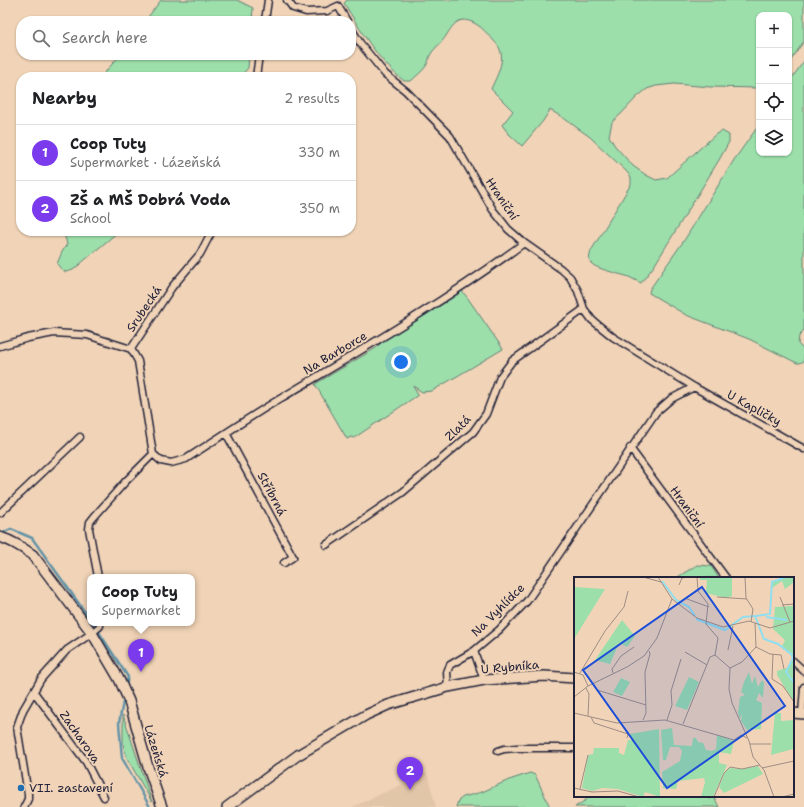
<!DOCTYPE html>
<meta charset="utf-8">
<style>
body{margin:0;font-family:"Shantell Sans",sans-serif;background:#f2f2f2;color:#202124}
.controls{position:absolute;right:12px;top:12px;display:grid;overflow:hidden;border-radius:8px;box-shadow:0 1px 3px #0004}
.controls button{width:36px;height:36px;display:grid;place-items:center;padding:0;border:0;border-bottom:1px solid #e0e0e0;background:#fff;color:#202124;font:20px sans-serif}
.you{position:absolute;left:401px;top:362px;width:14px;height:14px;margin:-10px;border:3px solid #fff;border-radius:50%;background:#1a73e8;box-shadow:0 0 0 6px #1a73e833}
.badge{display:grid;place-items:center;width:26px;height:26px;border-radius:50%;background:#7c3aed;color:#fff;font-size:13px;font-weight:700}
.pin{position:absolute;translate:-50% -33px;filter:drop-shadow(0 1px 2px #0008)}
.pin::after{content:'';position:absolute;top:21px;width:14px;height:12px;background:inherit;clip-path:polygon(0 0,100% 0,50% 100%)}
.popup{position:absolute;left:87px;top:574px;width:108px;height:52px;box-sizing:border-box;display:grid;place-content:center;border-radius:8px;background:#fff;filter:drop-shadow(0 1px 3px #0005);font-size:13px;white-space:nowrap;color:#757577}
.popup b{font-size:15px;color:#202124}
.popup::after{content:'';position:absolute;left:50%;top:100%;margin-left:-8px;border:8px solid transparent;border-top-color:#fff}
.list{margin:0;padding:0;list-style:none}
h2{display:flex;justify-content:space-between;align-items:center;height:52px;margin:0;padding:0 16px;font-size:17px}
h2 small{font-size:13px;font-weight:400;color:#757577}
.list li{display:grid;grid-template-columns:26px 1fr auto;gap:12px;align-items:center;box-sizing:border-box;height:56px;padding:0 16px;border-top:1px solid #e0e0e0}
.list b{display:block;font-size:15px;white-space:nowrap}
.list p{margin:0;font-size:13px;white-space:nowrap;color:#757577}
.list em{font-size:13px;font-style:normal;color:#757577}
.icon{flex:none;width:22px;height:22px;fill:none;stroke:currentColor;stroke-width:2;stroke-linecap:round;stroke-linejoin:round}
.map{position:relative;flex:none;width:804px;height:807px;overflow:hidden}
.search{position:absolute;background:#fff;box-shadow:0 1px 3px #0004;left:16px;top:16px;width:340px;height:44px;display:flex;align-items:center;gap:10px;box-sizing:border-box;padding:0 14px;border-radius:16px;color:#757577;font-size:15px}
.panel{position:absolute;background:#fff;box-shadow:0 1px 3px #0004;left:16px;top:72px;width:340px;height:164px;border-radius:16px}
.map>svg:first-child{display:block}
.built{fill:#e2c6a8}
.green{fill:#9cdfab;stroke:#5f8073}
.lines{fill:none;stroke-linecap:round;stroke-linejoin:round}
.stream{stroke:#6493a7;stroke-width:2.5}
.street-casing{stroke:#22223b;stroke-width:9}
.secondary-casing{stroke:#22223b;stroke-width:12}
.street{stroke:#f1d4b7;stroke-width:6}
.secondary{stroke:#f1d4b7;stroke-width:9}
.poi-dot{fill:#1f6fb2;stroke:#f1d4b7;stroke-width:1.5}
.labels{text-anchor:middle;stroke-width:4;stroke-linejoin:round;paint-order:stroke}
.street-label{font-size:12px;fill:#22223b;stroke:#f1d4b7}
.poi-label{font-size:12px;fill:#22223b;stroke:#f1d4b7;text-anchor:start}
.inset-river{fill:none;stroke:#90deef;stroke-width:2}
.inset-road{fill:none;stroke:#9e8d85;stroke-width:1}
.view{fill:#1d4ed8;fill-opacity:0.15;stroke:#1d4ed8;stroke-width:2}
.inset-edge{fill:none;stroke:#22223b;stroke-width:2}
</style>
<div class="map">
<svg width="804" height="807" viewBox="0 0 804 807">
<rect width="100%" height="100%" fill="#f1d4b7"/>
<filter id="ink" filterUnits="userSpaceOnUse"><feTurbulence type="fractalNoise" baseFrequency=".025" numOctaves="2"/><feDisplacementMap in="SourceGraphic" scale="8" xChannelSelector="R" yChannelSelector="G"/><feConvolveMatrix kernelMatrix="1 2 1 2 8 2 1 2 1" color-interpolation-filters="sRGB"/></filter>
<g filter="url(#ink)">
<path class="built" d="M427,773L436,807H352Z"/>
<path class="green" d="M161,0H237L253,8L252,21H145Z
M347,0H804V41L789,63V15H759V88L711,87L674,84L656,86L647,89L637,97L621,114L612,122L609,136L615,146L633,166L646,175L656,180L667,178L716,134L722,131L729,135V142L719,160L654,266L641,283C637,281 633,279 629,277C621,274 595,269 591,263C588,259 590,255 591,251L631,184V177L626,171L590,137L562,117L550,110L543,121L522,146L508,133L502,125L513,111L491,89C498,73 509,55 494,41C486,32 477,21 464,20C453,20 449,33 443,40C440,44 435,48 432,52C429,56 429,62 426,66C422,72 416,76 411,81H404C378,61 361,31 344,3Z
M120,55H249L248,68L240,77H101Z
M804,61V331L799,336L798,344L804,350V361L800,363H797L749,339L686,315L649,293L650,289L685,239L734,160L759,125V153H789V82Z
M66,231H119L73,270L66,272L62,270L57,264L62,252L67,244L65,237Z
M462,291L467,297L503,349L432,391L422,392L413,386L418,395L354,438L351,437L347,439L315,384L376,348L384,340Z
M697,565L711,566L719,578H676Z
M123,715L152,802L127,758L123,744Z
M530,773L535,775L537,779L550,807H456L458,801L463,797L482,792L509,780Z
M592,796H706L710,799L714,797L719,807H575Z"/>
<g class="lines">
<path class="stream" d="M0,534L11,529L32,538L90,619
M93,623L128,677L126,686
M124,697L119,723L122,758L150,807"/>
<defs>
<path id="street" d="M287,0L293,8L306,12L327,11L338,6L347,21
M265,21L268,0
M351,28L360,43L385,74L406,91L450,136L493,210L501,220L508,229L524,243L561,269L570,277L578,291L584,309L592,320L613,337L694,387L804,449
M256,77L259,55
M0,346L28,338L54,333L87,335L131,349
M131,349L138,361L153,454L161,461L171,463L186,459C215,440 244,421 273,403C358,352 444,302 524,243
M131,349L172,287L200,254L212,231
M226,433L293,557L284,563
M630,448L726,578
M0,513L80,437
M326,545L403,492L473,432L486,414L500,377L512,361L584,309
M98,577L89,529L90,522L94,517L125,482L153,454
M474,651L484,680
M793,661L804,671
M448,687L447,672L450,665L474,651L499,630L527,601L656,412L671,399L694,387
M34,692L86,762L104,797
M802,714L804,687
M498,751L504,749L517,748H575
M24,807L28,799V794L17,727L23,710L41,679L67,650L92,633L100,626V623"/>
<path id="secondary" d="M0,537C13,541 23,548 33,555L92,633L119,679L129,701L148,767L162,807
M793,713L804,714
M227,807L298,755L366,715L388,705L448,687L484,680L544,676L575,678"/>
</defs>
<use href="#street" class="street-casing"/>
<use href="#secondary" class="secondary-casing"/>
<use href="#street" class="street"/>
<use href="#secondary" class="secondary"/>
</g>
</g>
<circle class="poi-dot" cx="21" cy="788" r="4"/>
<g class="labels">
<g class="street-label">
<text transform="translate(502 199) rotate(56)" y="4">Hraniční</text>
<text transform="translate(144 309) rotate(-56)" y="4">Srubecká</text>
<text transform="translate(335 353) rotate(-31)" y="4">Na Barborce</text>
<text transform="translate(754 408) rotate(29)" y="4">U Kapličky</text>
<text transform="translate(458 428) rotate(-45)" y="4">Zlatá</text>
<text transform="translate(272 494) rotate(62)" y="4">Stříbrná</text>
<text transform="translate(687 507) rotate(54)" y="4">Hraniční</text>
<text transform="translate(498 610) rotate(-45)" y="4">Na Vyhlídce</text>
<text transform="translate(510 667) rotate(-5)" y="4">U Rybníka</text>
<text transform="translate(80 737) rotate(55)" y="4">Zacharova</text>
<text transform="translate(156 751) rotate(73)" y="4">Lázeňská</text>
</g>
<g class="poi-label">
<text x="29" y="792">VII. zastavení</text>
</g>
</g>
<g transform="translate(574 577)">
<rect width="220" height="220" fill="#f1d4b7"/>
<path d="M126,0H158V19L152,21L132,16L133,3H126ZM211,0H220V5L211,12L208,4L198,11V5ZM0,10L31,12L0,62ZM220,29V125L203,98V94L213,91L219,82L218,78L208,69L211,63L199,52L201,30ZM48,43L61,59L53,70L45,66L36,87L21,83ZM175,95L178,107L181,99L184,110L188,103L190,106L189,121L185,116L182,123L188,126L187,152L173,153L167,144L168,136L166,142L164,136L166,120L171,118L167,115L170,105ZM115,100L125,105L113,133L101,129ZM47,101L56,105L48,119L39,115ZM201,136H207V144L220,143L219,172L197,178ZM98,151L100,168L118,169L119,161H122L124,165L129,166L132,173L138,174L142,172L143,158L160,164L157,177L145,175V186L153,188L139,220H127L131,205L130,201L104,204L102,212L89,211L88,195L106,184L108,174L105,170H96L92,183H89L87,153ZM85,152L86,220L71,215L69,220L44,212L28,211L18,214L8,211L14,178L19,177L20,171H45V176L50,178L54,163H59L56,157ZM184,189L189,197L150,216L145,210L151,195L156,191L167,192Z" fill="#9cdfab"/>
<path class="inset-river" d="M88,4L102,23L115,30L121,39M182,39L196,37L198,5L212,0M192,40L213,43M122,42L151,53L169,40L181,39L190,62L204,67L217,77L219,81L212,95L220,106"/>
<path class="inset-road" d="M69,0L87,5M84,0L98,22L123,41L149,50L175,44L196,51L220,44M123,0L124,14L134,27L132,47L144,61L141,78M171,0L172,21L179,32L177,45M105,8L108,1L115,0M143,20L173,22M206,20L216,45M113,22L135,30M208,28L220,27M182,70L196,77L207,78L210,92M154,73L159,49M111,75L133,88M199,77L198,102L209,109L220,125M141,78L156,91M156,91L155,112L158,126L175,164L179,180L190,193L200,220M156,91L168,85L182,70L181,46M0,95L9,98L14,109M6,96L31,54L50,30L54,14M39,96L38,92L47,79L60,70M19,106L23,113L72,128M12,111L15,117L14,139M0,120L14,109L53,90L70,79L83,61L98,22M0,136L43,146L91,143L160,163L167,158L173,161M17,140L20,146L54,157L53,161M69,143L72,136L71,95L76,77L75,74M93,143L98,128L97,114L107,82M109,147L136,80L141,78M176,167H197M188,191L220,184M0,211L18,215L44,214L65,220M6,212L14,178M140,220L150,196L156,190L168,192L186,188M208,220L220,217"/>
<path class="view" d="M128,10L211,129L93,211L9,93Z"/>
<rect width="220" height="220" class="inset-edge"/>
</g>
</svg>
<div class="controls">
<button>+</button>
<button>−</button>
<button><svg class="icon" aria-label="locate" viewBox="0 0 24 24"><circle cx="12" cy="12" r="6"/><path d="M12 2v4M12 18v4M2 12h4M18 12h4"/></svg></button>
<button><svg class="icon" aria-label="layers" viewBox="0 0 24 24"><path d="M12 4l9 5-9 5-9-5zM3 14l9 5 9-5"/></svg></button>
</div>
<div class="you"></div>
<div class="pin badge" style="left:141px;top:672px">1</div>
<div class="popup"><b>Coop Tuty</b>Supermarket</div>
<div class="pin badge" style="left:410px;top:790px">2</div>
<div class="search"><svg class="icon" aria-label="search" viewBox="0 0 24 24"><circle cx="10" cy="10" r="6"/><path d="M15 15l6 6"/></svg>Search here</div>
<section class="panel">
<h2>Nearby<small>2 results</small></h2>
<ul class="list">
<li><span class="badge">1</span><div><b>Coop Tuty</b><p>Supermarket · Lázeňská</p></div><em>330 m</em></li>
<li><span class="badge">2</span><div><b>ZŠ a MŠ Dobrá Voda</b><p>School</p></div><em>350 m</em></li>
</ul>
</section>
</div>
